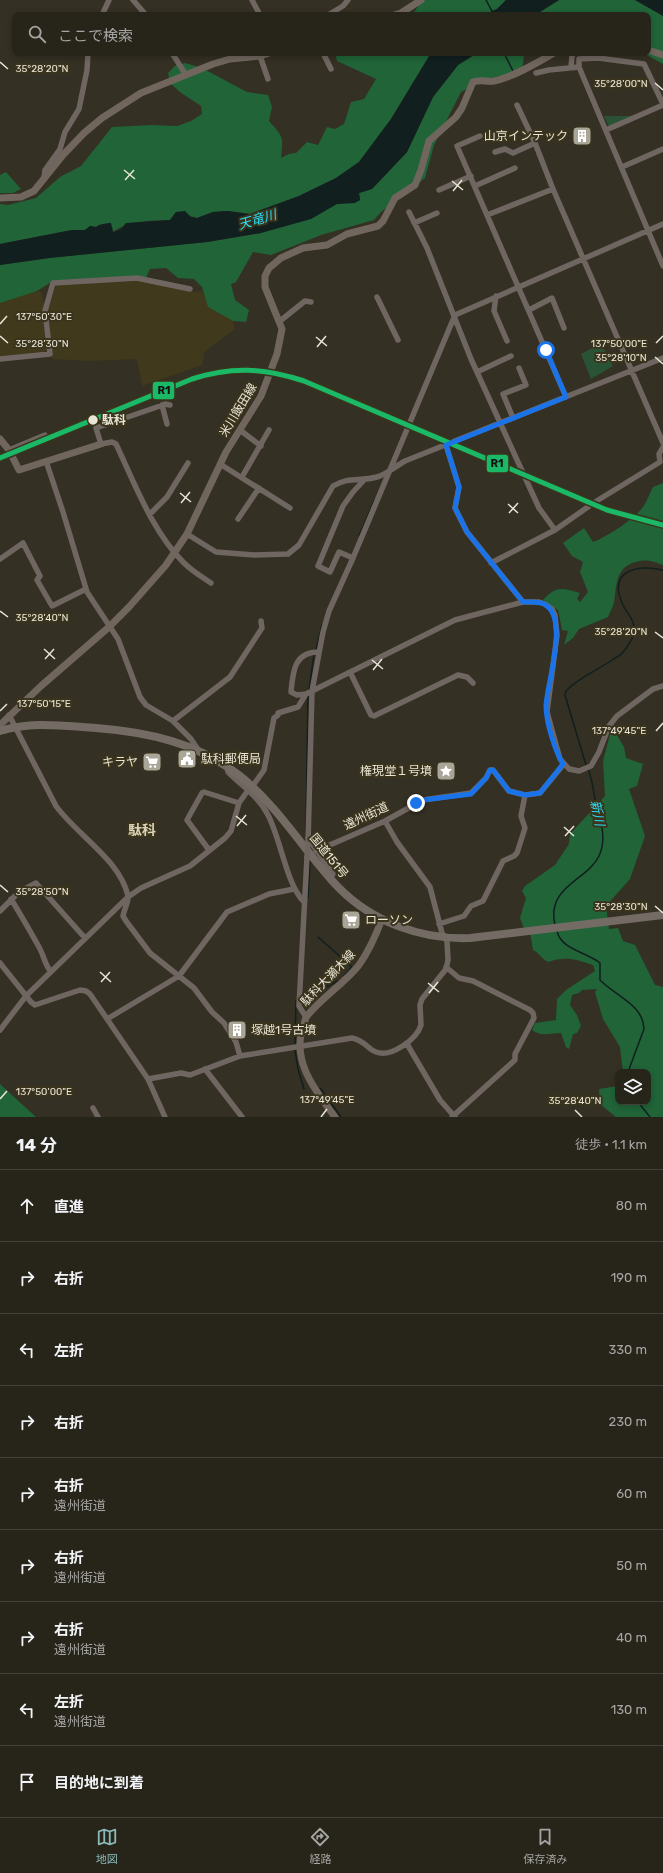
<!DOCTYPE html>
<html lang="ja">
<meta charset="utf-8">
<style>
body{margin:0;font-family:Rubik,"Noto Sans JP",sans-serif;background:#2f2c23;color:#f1f3f6}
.controls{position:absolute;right:12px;bottom:12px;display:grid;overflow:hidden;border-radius:8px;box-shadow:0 2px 6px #0003}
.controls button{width:36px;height:36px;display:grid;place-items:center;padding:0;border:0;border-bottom:1px solid #434139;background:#27241a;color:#f1f3f6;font:20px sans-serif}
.stop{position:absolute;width:12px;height:12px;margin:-9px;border:3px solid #1a73e8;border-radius:50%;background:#fff}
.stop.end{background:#1a73e8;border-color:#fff;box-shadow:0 1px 4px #0008}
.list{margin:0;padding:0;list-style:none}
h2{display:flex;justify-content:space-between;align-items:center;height:52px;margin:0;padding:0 16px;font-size:17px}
h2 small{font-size:13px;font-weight:400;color:#a4a4a2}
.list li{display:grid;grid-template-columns:26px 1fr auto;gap:12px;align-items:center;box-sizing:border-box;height:72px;padding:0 16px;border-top:1px solid #434139}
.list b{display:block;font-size:15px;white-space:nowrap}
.list p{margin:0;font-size:13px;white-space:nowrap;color:#a4a4a2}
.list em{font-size:13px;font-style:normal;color:#a4a4a2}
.icon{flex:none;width:22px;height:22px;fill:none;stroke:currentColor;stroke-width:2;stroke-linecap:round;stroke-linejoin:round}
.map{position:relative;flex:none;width:663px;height:1117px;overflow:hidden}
.search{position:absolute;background:#27241a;box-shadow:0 2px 6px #0003;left:12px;right:12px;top:12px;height:44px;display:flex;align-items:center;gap:10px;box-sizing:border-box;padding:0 14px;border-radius:8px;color:#a4a4a2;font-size:15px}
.sheet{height:700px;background:#27241a}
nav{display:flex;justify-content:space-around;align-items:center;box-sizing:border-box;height:56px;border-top:1px solid #434139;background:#27241a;font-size:11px;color:#a4a4a2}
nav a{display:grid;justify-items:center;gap:2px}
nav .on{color:#8bbbb9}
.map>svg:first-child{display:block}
.built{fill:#41391c}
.green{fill:#2a5335}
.forest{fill:#206438}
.water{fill:#111f1f}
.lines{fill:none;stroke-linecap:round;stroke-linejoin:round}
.stream{stroke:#111f1f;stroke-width:1.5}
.minor{stroke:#706661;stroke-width:5.5}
.major{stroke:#70665e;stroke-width:7}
.highway{stroke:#746c64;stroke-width:8}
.minor-bridge{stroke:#706661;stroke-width:5.5}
.rail-1-casing{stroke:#3b341c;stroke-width:8}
.rail-1{stroke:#1ab867;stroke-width:5}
.route{stroke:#1a73e8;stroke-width:5}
.ticks{fill:none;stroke:#e8e4d6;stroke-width:1.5}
.stop-dot{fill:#e8e4d6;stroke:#3b341c;stroke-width:1.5}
.labels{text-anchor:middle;stroke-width:4;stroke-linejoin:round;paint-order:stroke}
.poi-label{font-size:12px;fill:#e8e4d6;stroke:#3b341c;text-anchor:end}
.street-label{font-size:12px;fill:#e8e4d6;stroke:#3b341c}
.stop-label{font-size:12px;font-weight:bold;fill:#e8e4d6;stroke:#3b341c;text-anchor:start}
.water-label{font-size:13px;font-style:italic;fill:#28def8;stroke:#3b341c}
.quarter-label{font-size:14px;font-weight:bold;fill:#dcd4b7;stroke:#3b341c}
.ticks-label{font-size:10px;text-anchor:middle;fill:#e8e4d6;stroke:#3b341c;stroke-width:4;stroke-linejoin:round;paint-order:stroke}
.line-badge{stroke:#3b341c;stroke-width:1.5}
.pale-badge-label{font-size:11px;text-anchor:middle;font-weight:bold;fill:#111}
</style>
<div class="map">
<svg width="663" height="1117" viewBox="0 0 663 1117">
<rect width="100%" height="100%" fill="#343023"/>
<path class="built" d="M136,279L190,292L202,291L209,307L233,321L235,329L204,352L202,365L142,386L137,359L89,361L52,359L48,310L56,285Z
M40,291L45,304L42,315L47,349L44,352L0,357V303L20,295Z"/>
<path class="green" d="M604,116H636L609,127Z
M601,343L613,366L591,379L581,354Z"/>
<path class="forest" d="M419,0H506L497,9L483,15H412L419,5Z
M559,0H635L663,16V64L643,53H648V15H535Z
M335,53H431L391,119L359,162L336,178L299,196L250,214L228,211L213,212L197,218L176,212L170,220C150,221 129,220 113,232L112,227C106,224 101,223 96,227L90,226L85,230H72L0,244V204L8,205L36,198L60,177L81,166L112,127L152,125L177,126L191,121L202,114L201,106L180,92L170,83L168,73L175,66L185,63L202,68L247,92L268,95L272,107L269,121C284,138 283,136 281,158L289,154L296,153L307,142L318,145L327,127L335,129L344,124L351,102L364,99L376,79L337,61Z
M477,53H525L524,54L522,72L486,79L461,92L434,145L425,178L381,212L374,220L321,235L271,255L253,252L236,282L231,284L235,300L249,310L246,322L233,321L208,307L202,287L194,279L178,278L166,268L150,269L145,280L53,281L37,291L0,303V265L49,258L207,242L261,233L337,204L360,200L359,193L372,189L407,152L433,97L458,65Z
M6,172L21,189L13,193H0V175Z
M663,483V565C653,561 646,559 636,562C615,567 617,586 614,602C613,607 610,612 608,617L579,629L573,638L564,645L568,631L562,630L558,610L543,600C556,585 563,588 580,593L577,599L580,602L588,592L580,572L583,562L572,556L563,543L584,528L593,542C607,537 634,519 643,507C647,501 650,493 653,487Z
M612,727L624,747L626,758L643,764L637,786L629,789L645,836L630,879L606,906L609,929L618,928L623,941L635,945L655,985L663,987V1117H616L600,1104L599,1089L618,1086V1102H648V1072H623L620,1047L603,1019L595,992L597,989L582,990L579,993L572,995L570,1005L577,1015L581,1026L577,1033L573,1034L569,1049L566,1047L561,1033C551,1033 541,1037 532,1030L535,1023L556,1020L557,999L566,990L595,971L593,965C575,959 566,956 548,962C541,958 539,953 533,950L530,932L524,928L520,918L526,898L522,891L525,886L555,865L569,844L570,834L605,796L603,761Z
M0,1084L36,1117H0Z"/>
<path class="water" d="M506,0H559L535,15H483L497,9Z
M635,0H663V16L660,14Z
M431,53H477L458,65L433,97L407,152L372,189L359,193L360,200L355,203L337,204L311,219L261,233L207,242L49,258L0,265V244L72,230H85L90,226L96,227C100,224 107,223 111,223L113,232L121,229L126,223L170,220L176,212L185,211L191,217L197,218L213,212L228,211L250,214L299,196L336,178L359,162L391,119Z"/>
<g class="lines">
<path class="stream" d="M486,0L494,15
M504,53L513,71
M359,536L375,499
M316,650L322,625
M309,690L314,655
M586,765L565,695L566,691C578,678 598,670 612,660C616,658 621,655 624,651C629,644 636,635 634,626C633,618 626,612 623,605C607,571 636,564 663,570
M306,832L308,694
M311,837L313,840
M308,897L310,860
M555,925C546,886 587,881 599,856C608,837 599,817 595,799C593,789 592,778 588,769
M557,931C561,950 587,952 600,963V980C614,995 644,1005 644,1029L628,1072
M318,937L352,967L344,976
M304,997L338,981
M295,1044L296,1001
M295,1050L298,1069L304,1089
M320,1088L341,1117
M638,1102L650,1117"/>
<path class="minor" d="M133,0L146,15
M252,0L260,15
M102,15L109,0
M328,15L343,6L348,0
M172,53L186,75
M323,53L331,69
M260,56L268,79
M571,67L572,56L574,53
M536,73L549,70L579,67
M663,104L644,64L598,58L579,59V67L663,266
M517,105L535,143L553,189L663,443
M606,130L663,105
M480,136L457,146L566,397
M495,152L505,149L513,153L535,143
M622,167L663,149
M44,178L45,170L60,149L65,132L79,109L87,70L88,53
M475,186L515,168
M439,190L471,176
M409,212L427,248L471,359L539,508L555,530
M487,215L553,189
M414,223L437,213
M496,296L494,311L507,341
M377,297L398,340
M529,310L552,298L564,328
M280,321L305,301L311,302
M0,359L50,354L45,311L53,283L137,278L190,289
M477,372L511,356
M162,405L167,424
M170,405L165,404L157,407L96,428L101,444L112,442L116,444C135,484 152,531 184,563C192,571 202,577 211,583
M513,418L503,394L526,385L519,368
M240,430L261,446
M446,445L459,487L455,508L467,532L523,602
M9,450L45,435
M46,461L63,512L87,592L118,639L140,697L146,705L173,721L191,739L199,751
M220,464L290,508
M242,477L269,430
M150,514L167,497L188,463
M238,519L259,488
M187,534L216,552L254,555L288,554L299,545L333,486C350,476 359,482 377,477C387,474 396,466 405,461L663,358
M353,558L339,552L330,572L318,566L343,506L353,492L365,479
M0,559L23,543L40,576L37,580L52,606L86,589
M491,563L555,530L595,502L660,462L659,454L663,447
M350,672L371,715L374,716L458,675L467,677L473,683
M306,694L297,695L291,692C293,671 294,652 319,652
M9,715L56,806C77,835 120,860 128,896C129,901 124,910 123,916L126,921L150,953L194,988L212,1012L224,1023L236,1042L240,1056
M173,721L230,677L262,628L261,621
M227,767L228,772C242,786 259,797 268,815C281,840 286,882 303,901
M252,787L264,770L274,718L278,715V713L298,707L306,694L455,620L523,602H539L545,604L552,609L555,615L557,635L547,712L560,759L569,769L579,771L591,766L599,752L609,726L617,716L653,689L663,686
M308,838L333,874L330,878
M308,844L312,691L323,632L329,611L353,558L455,315L663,224
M209,850L187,820L202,793L204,792L239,803
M316,851L385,821L423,800L471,793L486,778L490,770H493L509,791L525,795L540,793L563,765
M11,899C21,915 30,931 39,947C44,956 45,965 51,972
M0,911L19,892L36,883L85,938
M439,924L464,916L471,906L483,901L503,861L514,856L517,853L525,828L521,816L525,795
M0,963L31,1002L35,1005L80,990L86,991L90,994L148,1079L165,1117
M446,967L459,978L473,981L530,1010L533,1013L534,1018L515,1054V1060L452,1117
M306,1017L299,1006L307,857
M107,1019L179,976L227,912L269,894L294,889
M0,1030L26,996L128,897L141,888L190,866L225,838L231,831L239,803L251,786
M407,1044L440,1100L455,1117
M205,1069L242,1117
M148,1079L181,1073L190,1075L240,1056L352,1038C366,1041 367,1049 376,1052C391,1058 417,1039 421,1025L420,1005L422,999L446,969L448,960L447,941L442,933L430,887L397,842L385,821
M93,1108L98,1117"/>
<path class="major" d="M394,15L401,13L421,0
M648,50L663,55
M0,198L21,197L34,191L63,155L84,133L102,118L141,93L213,64L230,59L260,56L269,53
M0,439L9,450L19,470L101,444
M0,725L41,686L109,627L129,607L166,565L187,534L226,452L261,396L277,354L282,329L265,287V276L269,268L281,258L303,248L327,245L347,234L378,226L383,221L395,198L415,185L421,170L429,141L456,117L462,108L473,82C480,79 487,82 494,81C513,77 537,63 554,53
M335,1117C315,1090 290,1060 304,1024C305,1022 305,1018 307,1016C322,997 344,984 359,965C369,951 376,935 382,919"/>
<path class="highway" d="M0,731C31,721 64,726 96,728C148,732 198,743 240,776C280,808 304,851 338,887C372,922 422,940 470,938L663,915"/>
<path class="minor-bridge" d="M307,857L308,844"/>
<defs>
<path id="rail-1" d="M0,458L192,379C232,366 264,368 304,381L607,510L663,525"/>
</defs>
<use href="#rail-1" class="rail-1-casing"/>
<use href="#rail-1" class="rail-1"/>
</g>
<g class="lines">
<path class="route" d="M416,803L423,800L471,794L486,778L490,770H493L509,791L525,795L540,793L563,764C555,751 546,722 546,706C547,682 570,617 544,604C538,601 530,602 523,602L467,532L455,508L459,487L446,445L566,397L546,350"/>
</g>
<path class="ticks" d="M0,62L8,69M655,83L663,90M124,170L135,179M125,180L134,170M452,181L463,190M453,191L462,180M0,324L7,316M0,336L8,343M316,337L327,346M656,343L663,336M317,347L326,336M655,357L663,364M180,493L191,502M181,503L190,492M508,504L518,513M509,513L518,503M0,611L8,617M655,632L663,638M44,649L55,659M45,659L54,649M372,660L383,669M373,670L382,659M0,711L7,704M656,731L663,723M236,816L247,825M237,826L246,815M564,827L574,836M565,836L574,826M0,885L8,892M655,906L663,913M100,972L111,982M101,982L110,972M428,983L439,992M429,993L438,982M0,1099L7,1091M575,1110L582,1117M321,1117L327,1109"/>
<defs>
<symbol id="building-square" viewBox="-11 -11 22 22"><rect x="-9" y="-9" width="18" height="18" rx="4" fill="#a9a597" stroke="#3b341c"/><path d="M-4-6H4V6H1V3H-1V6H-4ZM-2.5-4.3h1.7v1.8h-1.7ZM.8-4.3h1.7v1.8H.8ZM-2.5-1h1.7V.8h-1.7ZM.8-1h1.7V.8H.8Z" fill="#fff"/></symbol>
<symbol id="civic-square" viewBox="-11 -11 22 22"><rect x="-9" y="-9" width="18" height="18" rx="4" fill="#a9a597" stroke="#3b341c"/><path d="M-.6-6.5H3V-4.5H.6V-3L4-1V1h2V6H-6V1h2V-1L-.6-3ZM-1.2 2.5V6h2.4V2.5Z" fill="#fff"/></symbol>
<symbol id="supermarket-square" viewBox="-11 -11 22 22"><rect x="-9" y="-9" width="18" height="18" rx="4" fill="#a9a597" stroke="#3b341c"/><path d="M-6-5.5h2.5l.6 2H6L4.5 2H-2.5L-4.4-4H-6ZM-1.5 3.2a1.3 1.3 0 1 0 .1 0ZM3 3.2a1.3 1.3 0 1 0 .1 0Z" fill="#fff"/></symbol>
<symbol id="sight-square" viewBox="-11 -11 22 22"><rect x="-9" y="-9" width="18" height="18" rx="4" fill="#a9a597" stroke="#3b341c"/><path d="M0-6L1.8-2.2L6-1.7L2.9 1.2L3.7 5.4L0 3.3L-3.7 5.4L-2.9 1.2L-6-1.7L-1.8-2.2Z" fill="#fff"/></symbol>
</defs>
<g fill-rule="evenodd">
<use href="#building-square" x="571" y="125" width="22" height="22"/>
<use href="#civic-square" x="176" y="748" width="22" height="22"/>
<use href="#supermarket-square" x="141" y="751" width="22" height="22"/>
<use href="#sight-square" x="435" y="760" width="22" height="22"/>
<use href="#supermarket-square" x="340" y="909" width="22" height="22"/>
<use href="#building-square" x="226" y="1019" width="22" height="22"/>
</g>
<circle class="stop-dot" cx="93" cy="420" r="5.5"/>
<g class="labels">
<g class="poi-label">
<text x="568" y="140">山京インテック</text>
<text x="201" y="763" text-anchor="start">駄科郵便局</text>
<text x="138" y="766">キラヤ</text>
<text x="432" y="775">権現堂１号墳</text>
<text x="365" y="924" text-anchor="start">ローソン</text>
<text x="251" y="1034" text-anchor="start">塚越1号古墳</text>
</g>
<g class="street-label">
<text transform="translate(238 410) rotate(-59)" y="4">米川飯田線</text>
<text transform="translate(366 816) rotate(-25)" y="4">遠州街道</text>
<text transform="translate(329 856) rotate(51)" y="4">国道151号</text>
<text transform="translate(328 978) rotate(-46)" y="4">駄科大瀬木線</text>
</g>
<g class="stop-label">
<text x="102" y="424">駄科</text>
</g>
<g class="water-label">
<text transform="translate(257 219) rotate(-16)" y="5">天竜川</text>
<text transform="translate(598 813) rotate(78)" y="5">新川</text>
</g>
<g class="quarter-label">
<text x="142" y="835">駄科</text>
</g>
</g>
<g class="ticks-label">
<text x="42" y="72">35°28'20"N</text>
<text x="621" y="87">35°28'00"N</text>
<text x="44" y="320">137°50'30"E</text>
<text x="42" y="347">35°28'30"N</text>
<text x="619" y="347">137°50'00"E</text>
<text x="621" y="361">35°28'10"N</text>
<text x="42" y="621">35°28'40"N</text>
<text x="621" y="635">35°28'20"N</text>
<text x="44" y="707">137°50'15"E</text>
<text x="619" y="734">137°49'45"E</text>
<text x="42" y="895">35°28'50"N</text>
<text x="621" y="910">35°28'30"N</text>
<text x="44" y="1095">137°50'00"E</text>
<text x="327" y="1103">137°49'45"E</text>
<text x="575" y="1104">35°28'40"N</text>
</g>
<g class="line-badge">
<rect x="152" y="381" width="23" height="19" rx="4" fill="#1ab867"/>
<rect x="486" y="454" width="23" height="19" rx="4" fill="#1ab867"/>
</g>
<g class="pale-badge-label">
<text x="164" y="394">R1</text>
<text x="497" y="467">R1</text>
</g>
</svg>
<div class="controls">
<button><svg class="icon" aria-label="layers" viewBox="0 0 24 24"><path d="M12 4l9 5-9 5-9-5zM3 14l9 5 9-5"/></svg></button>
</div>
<div class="stop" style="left:546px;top:350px"></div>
<div class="stop end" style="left:416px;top:803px"></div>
<div class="search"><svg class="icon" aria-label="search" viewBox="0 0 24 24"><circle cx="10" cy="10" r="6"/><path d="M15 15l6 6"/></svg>ここで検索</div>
</div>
<section class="sheet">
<h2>14 分<small>徒歩 · 1.1 km</small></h2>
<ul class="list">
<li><svg class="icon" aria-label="ahead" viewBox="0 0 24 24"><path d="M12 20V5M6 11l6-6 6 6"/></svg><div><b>直進</b></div><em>80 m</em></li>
<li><svg class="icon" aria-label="right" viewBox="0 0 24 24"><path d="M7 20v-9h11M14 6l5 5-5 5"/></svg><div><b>右折</b></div><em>190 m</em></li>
<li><svg class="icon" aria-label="left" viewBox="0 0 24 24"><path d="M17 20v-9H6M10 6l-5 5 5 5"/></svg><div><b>左折</b></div><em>330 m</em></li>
<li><svg class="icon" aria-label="right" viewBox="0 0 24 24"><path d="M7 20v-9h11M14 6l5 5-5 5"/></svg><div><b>右折</b></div><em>230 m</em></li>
<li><svg class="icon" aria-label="right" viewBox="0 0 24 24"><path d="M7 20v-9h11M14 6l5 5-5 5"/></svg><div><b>右折</b><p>遠州街道</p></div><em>60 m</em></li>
<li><svg class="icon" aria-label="right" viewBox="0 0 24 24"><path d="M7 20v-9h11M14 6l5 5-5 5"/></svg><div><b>右折</b><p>遠州街道</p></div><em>50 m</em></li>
<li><svg class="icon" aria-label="right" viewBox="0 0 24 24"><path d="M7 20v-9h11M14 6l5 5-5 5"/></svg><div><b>右折</b><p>遠州街道</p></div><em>40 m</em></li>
<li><svg class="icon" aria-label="left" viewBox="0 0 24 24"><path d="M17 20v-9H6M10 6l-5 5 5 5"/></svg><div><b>左折</b><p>遠州街道</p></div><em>130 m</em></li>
<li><svg class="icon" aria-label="arrive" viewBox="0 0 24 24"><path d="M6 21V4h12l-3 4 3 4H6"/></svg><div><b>目的地に到着</b></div></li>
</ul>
</section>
<nav>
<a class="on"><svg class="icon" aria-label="map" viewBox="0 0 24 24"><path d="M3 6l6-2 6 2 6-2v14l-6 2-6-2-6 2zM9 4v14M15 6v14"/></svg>地図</a>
<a><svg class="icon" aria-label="directions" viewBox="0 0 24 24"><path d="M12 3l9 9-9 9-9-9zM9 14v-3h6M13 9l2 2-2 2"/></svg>経路</a>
<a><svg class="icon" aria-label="saved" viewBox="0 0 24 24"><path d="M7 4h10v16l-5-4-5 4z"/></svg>保存済み</a>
</nav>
